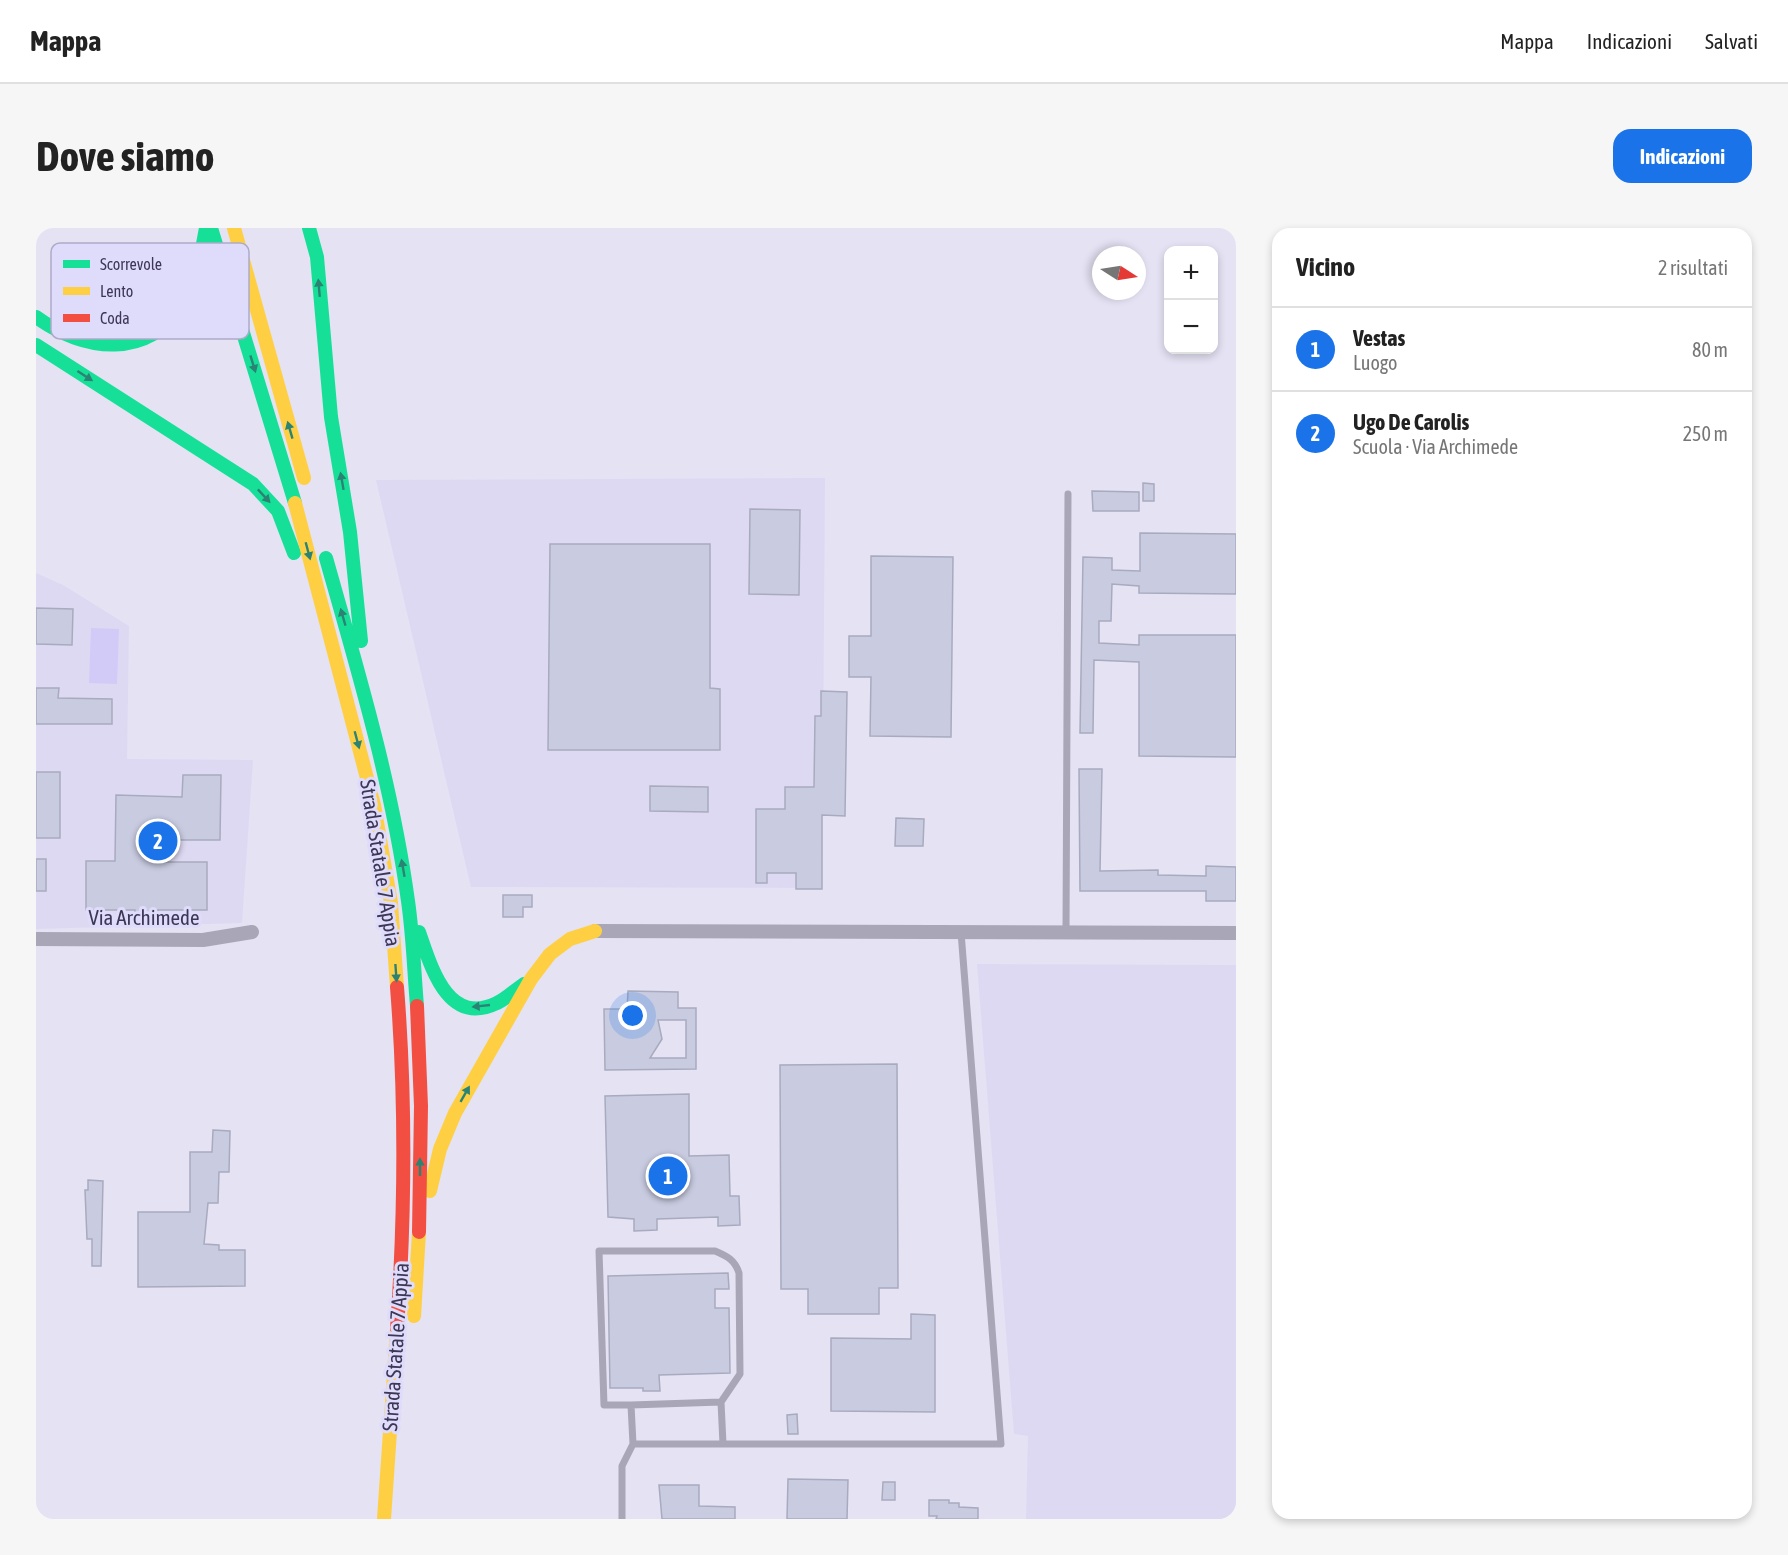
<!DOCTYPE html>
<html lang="it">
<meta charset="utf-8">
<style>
body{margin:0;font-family:"Asap Condensed",sans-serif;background:#f6f6f6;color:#222}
.controls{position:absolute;right:18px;top:18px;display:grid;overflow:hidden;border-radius:12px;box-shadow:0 3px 9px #0003}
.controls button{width:54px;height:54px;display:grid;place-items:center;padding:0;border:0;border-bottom:2px solid #e0e0e0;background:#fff;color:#222;font:30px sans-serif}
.compass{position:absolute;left:1056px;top:18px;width:54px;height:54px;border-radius:50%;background:#fff;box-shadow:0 3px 9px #0003;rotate:102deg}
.you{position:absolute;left:597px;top:788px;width:21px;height:21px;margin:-15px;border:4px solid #fff;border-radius:50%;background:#1a73e8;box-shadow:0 0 0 9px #1a73e833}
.badge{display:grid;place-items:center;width:39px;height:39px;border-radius:50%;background:#1a73e8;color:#fff;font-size:20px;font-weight:700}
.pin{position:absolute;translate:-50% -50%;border:3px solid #fff;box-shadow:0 2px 6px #0006}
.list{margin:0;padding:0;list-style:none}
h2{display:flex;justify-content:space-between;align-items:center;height:78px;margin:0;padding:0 24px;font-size:26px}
h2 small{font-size:20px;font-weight:400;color:#767676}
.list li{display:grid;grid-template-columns:39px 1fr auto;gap:18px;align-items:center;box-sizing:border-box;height:84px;padding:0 24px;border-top:2px solid #e0e0e0}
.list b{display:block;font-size:22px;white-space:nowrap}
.list p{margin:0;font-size:20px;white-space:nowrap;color:#767676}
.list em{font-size:20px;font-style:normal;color:#767676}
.map{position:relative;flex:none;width:1200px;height:1291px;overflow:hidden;border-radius:18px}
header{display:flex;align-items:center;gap:36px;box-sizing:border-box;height:84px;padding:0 30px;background:#fff;border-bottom:2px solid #e0e0e0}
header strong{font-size:28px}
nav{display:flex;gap:33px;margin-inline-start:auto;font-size:21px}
.intro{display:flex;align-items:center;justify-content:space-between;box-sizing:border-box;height:144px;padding:0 36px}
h1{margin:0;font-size:42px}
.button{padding:15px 27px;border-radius:18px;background:#1a73e8;color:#fff;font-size:21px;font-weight:700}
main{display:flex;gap:36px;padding:0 36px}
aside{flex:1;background:#fff;border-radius:18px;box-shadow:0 3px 9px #0003}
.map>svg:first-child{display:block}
.built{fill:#ddd9f3}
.green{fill:#d2cbf8}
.building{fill:#c9cce1;stroke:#a8aabe;stroke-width:1.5;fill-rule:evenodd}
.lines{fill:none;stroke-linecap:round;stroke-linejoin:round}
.lane{stroke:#a9a6b8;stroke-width:7}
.street{stroke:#a9a6b8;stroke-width:14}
.fast{stroke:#16e098;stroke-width:14}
.slow{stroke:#ffcf43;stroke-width:14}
.jam{stroke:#f24e42;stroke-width:14}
.oneway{fill:#2b8374}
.labels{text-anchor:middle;stroke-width:6;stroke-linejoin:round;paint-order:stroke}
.street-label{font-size:21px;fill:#3d3756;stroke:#dfdbfa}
.key{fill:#dfdbfa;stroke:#aeaac9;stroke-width:1.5}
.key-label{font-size:16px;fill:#3d3756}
</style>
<header>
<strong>Mappa</strong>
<nav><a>Mappa</a><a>Indicazioni</a><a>Salvati</a></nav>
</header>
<div class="intro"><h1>Dove siamo</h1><a class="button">Indicazioni</a></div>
<main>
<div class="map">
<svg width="1200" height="1291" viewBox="0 0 1200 1291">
<rect width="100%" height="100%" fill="#e4e2f3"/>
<path class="built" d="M789,250L786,660L435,659L340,252Z
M0,345L27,357L93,398L91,531L217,532L206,695L0,701Z
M941,736L1200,737V1291H990L992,1208L978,1206Z"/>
<path class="green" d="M55,400L83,401L81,456L53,455Z"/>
<path class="building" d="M1107,255L1118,256V273H1107Z
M1056,263L1103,264V283H1057Z
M714,281L764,282L763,367L713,366Z
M1104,305L1200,306V366L1103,365V358L1076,356L1075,393H1063V415L1103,417V407H1200V529L1103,528V434L1058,432L1057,505H1044L1047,329L1076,330V342L1104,343Z
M514,316H674V460L684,461V522H512Z
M835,328L917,329L915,509L834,508L835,449H813V408H835Z
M0,380L37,381L36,417L0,416Z
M0,460H23L22,470L76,471V496H0Z
M785,463L811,464L809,588L786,587V661H760V645H731V655H720V581H749V559H778L779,488H785Z
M1043,541H1066L1064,643L1122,642V647L1170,648V638L1200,639V673H1170V663H1044Z
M0,544H24V610H0Z
M147,547H185L184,612H129V634H171V682H122L123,688H99V682H50V633H79L80,567L146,569Z
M614,558L672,559V584L614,583Z
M860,590L888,591L887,618H859Z
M0,631H10V663H0Z
M467,667H496V679H487V689H467Z
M592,763L642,764V780H660V841L569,842L568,781H591ZM622,792H650V830H614L626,811Z
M861,836L862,1060H843V1086H772V1061H745L744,837Z
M653,866V928L693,927L694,968H703L704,997L682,998V989L621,991V1002L598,1003V991L572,989L569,868Z
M177,902L194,903L193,944H183L182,975H172L168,1016L183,1017V1022H209V1058L102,1059V984H154V924H176Z
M52,952L67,953L65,1038H56V1011H51L49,962H52Z
M692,1045L693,1061H679V1080H693L694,1145L623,1147L624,1163H607V1160H574L572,1048Z
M875,1086L899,1087V1184L795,1183V1110L875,1111Z
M761,1186L762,1206H752L751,1187Z
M752,1251L812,1252L811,1291H751Z
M847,1254H859V1272H846Z
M623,1257H663V1278L699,1279V1291H626Z
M893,1272H913V1275H923V1279L942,1280V1291H900L901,1288H893Z"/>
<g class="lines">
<path class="lane" d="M1030,704L1032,266
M595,1177L685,1174
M597,1216L595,1177H568L563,1023H679C691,1028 699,1032 703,1045L704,1146L685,1174L687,1216
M586,1291V1238L597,1216H965L925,704"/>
<path class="street" d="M559,703L1200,705
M0,711L167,712L216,704"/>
<path class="fast" d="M175,0L259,275
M273,0L281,29L295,189L314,304L325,413
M0,89C48,124 113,132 148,75C162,53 165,25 170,0
M0,117L217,256L242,283L258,325
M290,330C322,443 356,556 372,673C377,707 378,743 381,778
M383,704C395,738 411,799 461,775C470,771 479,762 488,756"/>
<path class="slow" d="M198,0L268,250
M259,275L338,577L355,675L361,759
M394,963L404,921L419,885L495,751L514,726L534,711L559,703
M378,1088L383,1004
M348,1291L361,1101"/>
<path class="jam" d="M381,778L385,878L383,1004
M361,1101C369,987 370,873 361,759"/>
</g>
<defs><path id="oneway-solid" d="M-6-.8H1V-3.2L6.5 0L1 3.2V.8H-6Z" transform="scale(1.5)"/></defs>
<g class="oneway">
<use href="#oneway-solid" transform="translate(283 60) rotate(-95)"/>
<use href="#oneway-solid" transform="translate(217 136) rotate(73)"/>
<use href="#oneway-solid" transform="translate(49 148) rotate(33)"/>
<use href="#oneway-solid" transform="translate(254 202) rotate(-106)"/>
<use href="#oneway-solid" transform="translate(306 253) rotate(-100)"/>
<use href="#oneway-solid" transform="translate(228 268) rotate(47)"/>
<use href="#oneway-solid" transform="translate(272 323) rotate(75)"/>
<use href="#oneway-solid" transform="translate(307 389) rotate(-106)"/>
<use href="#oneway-solid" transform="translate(321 512) rotate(75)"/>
<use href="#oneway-solid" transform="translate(367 640) rotate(-100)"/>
<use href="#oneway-solid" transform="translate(360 745) rotate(86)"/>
<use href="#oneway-solid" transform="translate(445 778) rotate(174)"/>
<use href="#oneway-solid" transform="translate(429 866) rotate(-60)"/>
<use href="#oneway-solid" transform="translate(384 939) rotate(-90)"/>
</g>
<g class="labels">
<g class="street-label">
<text transform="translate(344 635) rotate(81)" y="7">Strada Statale 7 Appia</text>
<text x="108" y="697">Via Archimede</text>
<text transform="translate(360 1119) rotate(-86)" y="7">Strada Statale 7 Appia</text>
</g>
</g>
<rect x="15" y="15" width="198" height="96" rx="9" class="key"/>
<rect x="27" y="32" width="27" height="8" fill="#16e098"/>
<rect x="27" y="59" width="27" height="8" fill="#ffcf43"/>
<rect x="27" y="86" width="27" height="8" fill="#f24e42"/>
<g class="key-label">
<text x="64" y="42">Scorrevole</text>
<text x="64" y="69">Lento</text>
<text x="64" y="96">Coda</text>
</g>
</svg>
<div class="controls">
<button>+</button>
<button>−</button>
</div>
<svg class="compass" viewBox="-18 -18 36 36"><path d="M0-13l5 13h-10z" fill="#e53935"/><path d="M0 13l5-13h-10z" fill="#767676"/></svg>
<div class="you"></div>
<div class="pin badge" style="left:632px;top:948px">1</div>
<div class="pin badge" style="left:122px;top:613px">2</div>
</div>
<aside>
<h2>Vicino<small>2 risultati</small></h2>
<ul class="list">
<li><span class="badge">1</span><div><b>Vestas</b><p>Luogo</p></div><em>80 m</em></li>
<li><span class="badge">2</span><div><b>Ugo De Carolis</b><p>Scuola · Via Archimede</p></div><em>250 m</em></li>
</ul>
</aside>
</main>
